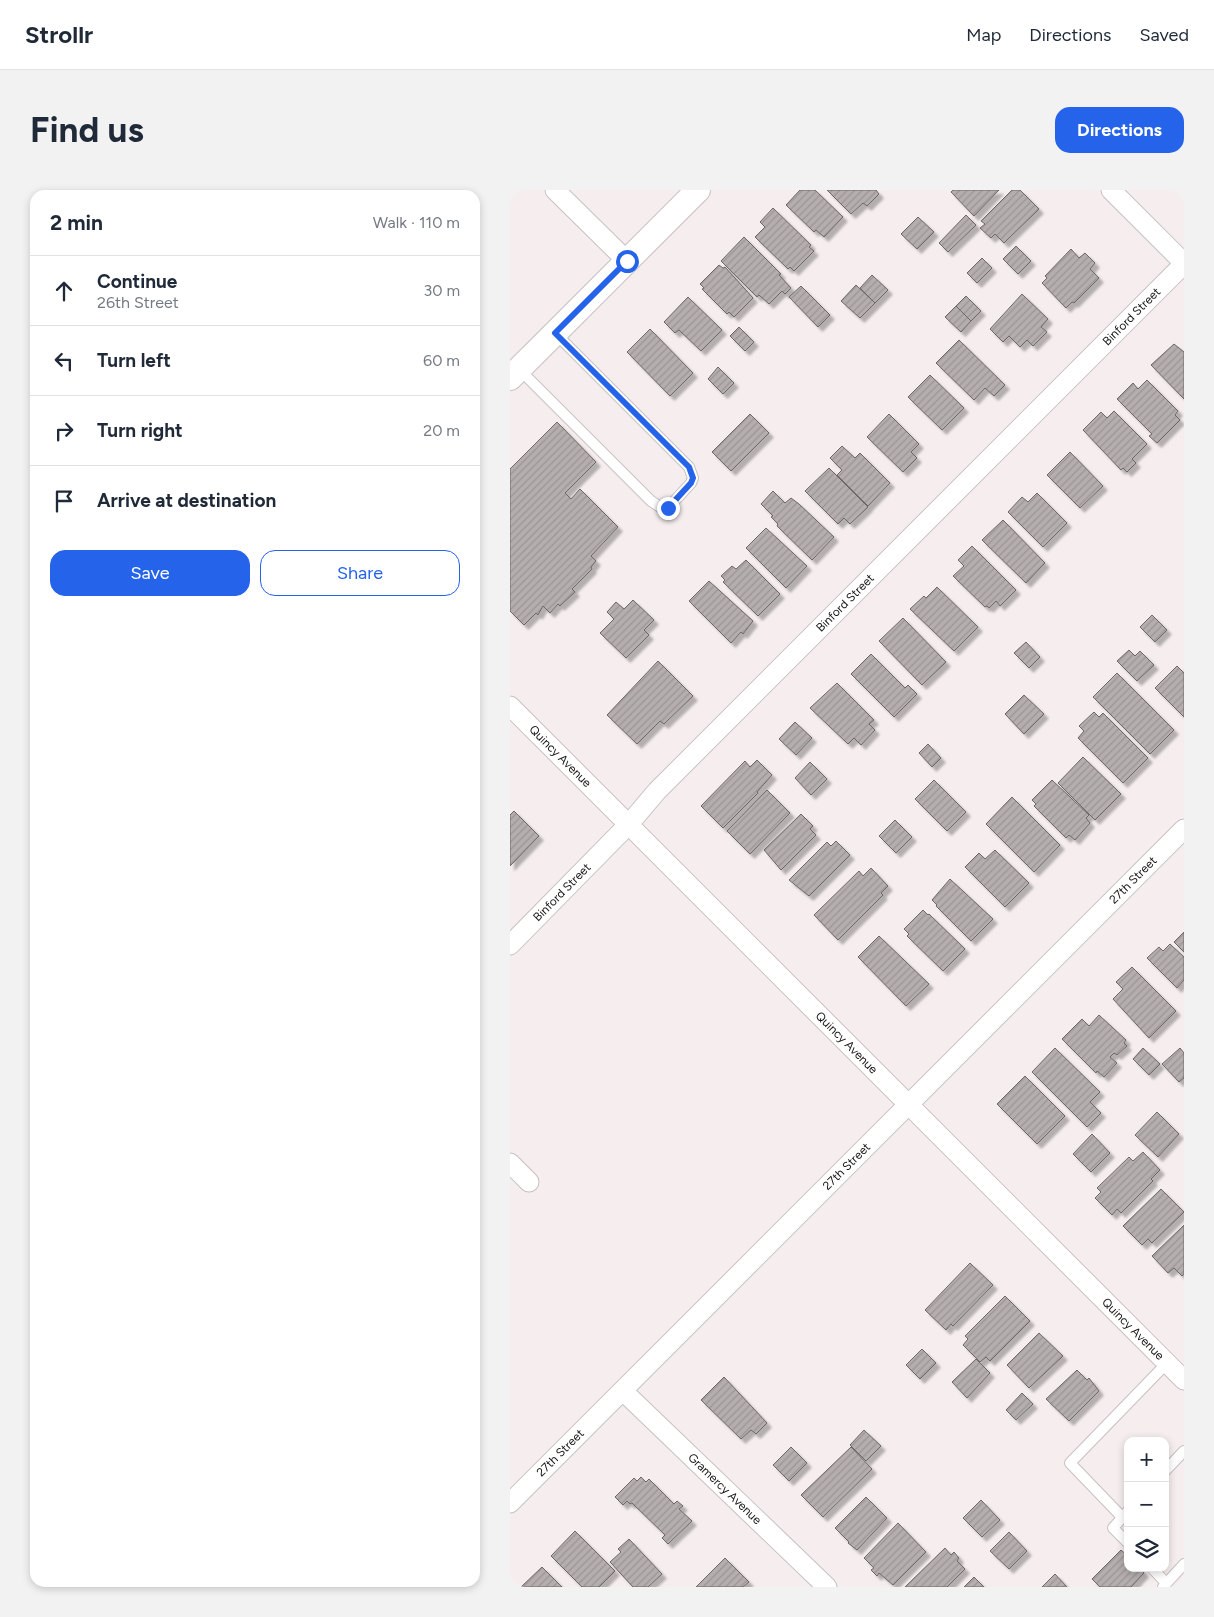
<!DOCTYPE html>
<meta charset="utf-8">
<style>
body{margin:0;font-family:Figtree,sans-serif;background:#f2f2f3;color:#1f2937}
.controls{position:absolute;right:15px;bottom:15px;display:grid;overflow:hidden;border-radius:10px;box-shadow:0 2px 8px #0003}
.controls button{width:45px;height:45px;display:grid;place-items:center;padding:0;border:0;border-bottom:1px solid #e0e1e3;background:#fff;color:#1f2937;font:25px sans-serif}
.stop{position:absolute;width:15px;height:15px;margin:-11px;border:4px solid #2563eb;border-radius:50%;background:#fff}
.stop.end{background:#2563eb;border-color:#fff;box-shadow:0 1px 5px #0008}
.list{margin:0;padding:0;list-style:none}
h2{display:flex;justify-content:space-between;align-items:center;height:65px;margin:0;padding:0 20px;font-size:21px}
h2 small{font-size:16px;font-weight:400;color:#747a83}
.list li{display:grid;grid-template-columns:32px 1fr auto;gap:15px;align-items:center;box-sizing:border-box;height:70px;padding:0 20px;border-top:1px solid #e0e1e3}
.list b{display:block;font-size:19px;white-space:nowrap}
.list p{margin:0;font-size:16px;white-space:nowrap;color:#747a83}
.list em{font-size:16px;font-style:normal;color:#747a83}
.actions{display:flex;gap:10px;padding:15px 20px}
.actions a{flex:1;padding:11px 0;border:1px solid #2563eb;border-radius:15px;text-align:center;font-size:18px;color:#2563eb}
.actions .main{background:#2563eb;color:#fff}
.icon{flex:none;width:28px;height:28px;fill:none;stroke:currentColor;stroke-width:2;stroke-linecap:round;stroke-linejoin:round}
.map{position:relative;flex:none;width:674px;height:1397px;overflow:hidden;border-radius:15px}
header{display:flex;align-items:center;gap:30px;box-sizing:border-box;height:70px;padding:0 25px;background:#fff;border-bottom:1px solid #e0e1e3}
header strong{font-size:24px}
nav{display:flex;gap:28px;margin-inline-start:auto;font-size:18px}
.intro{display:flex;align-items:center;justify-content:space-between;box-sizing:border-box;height:120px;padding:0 30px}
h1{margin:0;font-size:35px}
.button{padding:12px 22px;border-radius:15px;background:#2563eb;color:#fff;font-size:18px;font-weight:700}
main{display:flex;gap:30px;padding:0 30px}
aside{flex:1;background:#fff;border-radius:15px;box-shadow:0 2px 8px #0003}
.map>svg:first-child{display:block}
.building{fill:url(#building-hatch);stroke:#6e6767;filter:url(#shadow)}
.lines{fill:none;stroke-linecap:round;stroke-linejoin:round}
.service-casing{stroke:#c7c0c0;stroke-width:12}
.minor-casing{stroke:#c7c0c0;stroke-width:21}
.tertiary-casing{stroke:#c7c0c0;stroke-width:26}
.service{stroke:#fff;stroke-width:10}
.minor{stroke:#fff;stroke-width:19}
.tertiary{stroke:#fff;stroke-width:24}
.route{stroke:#2563eb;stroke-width:6}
.labels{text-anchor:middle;stroke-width:4;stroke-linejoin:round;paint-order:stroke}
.street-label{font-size:12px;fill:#191717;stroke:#fff}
</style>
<header>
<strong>Strollr</strong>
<nav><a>Map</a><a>Directions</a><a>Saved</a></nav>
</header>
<div class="intro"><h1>Find us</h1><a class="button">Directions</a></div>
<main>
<aside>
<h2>2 min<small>Walk · 110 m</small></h2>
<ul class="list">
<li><svg class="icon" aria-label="ahead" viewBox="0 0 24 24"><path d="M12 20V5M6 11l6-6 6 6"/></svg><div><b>Continue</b><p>26th Street</p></div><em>30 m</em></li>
<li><svg class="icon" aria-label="left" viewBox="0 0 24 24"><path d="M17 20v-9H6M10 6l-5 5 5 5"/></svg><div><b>Turn left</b></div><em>60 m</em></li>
<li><svg class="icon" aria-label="right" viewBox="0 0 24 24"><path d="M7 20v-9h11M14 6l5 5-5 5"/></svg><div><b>Turn right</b></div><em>20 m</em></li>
<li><svg class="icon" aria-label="arrive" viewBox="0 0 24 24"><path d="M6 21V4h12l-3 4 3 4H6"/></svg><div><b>Arrive at destination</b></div></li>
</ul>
<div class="actions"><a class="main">Save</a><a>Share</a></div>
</aside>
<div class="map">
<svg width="674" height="1397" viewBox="0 0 674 1397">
<defs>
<pattern id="building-hatch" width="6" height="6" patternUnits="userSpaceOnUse" patternTransform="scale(1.25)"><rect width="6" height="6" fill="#b5aeae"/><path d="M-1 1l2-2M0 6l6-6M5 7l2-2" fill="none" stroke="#9b9595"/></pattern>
<filter id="shadow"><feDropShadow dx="4.5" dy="4.5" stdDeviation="1" flood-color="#0004"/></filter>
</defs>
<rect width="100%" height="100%" fill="#f6eeee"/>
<path class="building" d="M290,0H305L333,27L314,47L306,40L304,42L276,15Z
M317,0H366L369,4L357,16L353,13L341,24Z
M443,0H489L464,26L441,2Z
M502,0H510L529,19L494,53L485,44L481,48L470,38L475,34L471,31Z
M263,18L301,55L299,57L304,61L284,81L280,77L278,79L245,47L255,37L250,32Z
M456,25L466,35L438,62L429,53Z
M408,27L424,42L407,59L391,44Z
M234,47L271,84L269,85L281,98L275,104L272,101L259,114L249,105L247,107L211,71Z
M506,56L521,71L508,84L493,69Z
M561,59L569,68L575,63L585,73L580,79L589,88L564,113L562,112L556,118L532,93L537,88L535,86Z
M472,68L482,78L467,93L457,83Z
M209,75L213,78L215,77L243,108L224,127L219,122L217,124L192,99L194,98L190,94Z
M362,85L378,100L365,113L350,98Z
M346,95L365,113L350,128L331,111Z
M291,96L320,125L308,137L279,107Z
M512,104L538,129L531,137L537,142L523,156L517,150L510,157L499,146L493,152L480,139Z
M456,106L471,121L461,131L446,116Z
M178,107L212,140L191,161L169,140L165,143L154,132Z
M446,116L461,131L451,142L435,127Z
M229,137L244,152L235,161L220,146Z
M140,139L183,183L160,206L117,162Z
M449,150L495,195L484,206L475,198L464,210L426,173Z
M664,154L674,162V209L641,175Z
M208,177L224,193L213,204L198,189Z
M420,185L454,218L432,240L398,207Z
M637,190L668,221L665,225L670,230L647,253L639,246L642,244L607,209L623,193L628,199Z
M604,221L637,254L622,269L626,273L617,282L613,278L611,280L573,240L591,222L597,228Z
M240,224L259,243L221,281L202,262Z
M379,224L409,254L401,262L407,268L393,282L357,247Z
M47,232L86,272L55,303L61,309L70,299L108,337L81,366L86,371L81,377L82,379L62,399L65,402L50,416L48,414L40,423L33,416L28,425L26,423L14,435L0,421V279Z
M332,256L345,268L350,263L380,293L358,316L327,285L332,280L320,268Z
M560,262L593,296L570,318L537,285Z
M319,278L358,317L340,334L334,328L328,334L295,301Z
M263,301L275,313L281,308L289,314L324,347L302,370L267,336L268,334L261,327L263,326L251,314Z
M527,303L557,333L533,357L498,322L512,307L518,312Z
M493,330L535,373L516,393L472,350Z
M256,338L297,376L276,398L236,358Z
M462,356L506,400L490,416L486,411L479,418L477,416L475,417L443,386L454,376L448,370Z
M236,370L270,404L248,426L213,392L215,390L211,386L222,376L226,379Z
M199,391L243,431L233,444L231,442L221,453L179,411Z
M427,397L468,437L444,461L400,419L414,406L416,408Z
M123,410L144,430L134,440L139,445L116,468L90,443L104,429L97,422L106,412L114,419Z
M642,425L657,440L645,452L630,437Z
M393,428L436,472L412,495L369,451Z
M516,452L530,467L519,478L504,463Z
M619,460L625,466L630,461L644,475L627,491L607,471Z
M361,464L395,498L398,495L407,504L384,527L341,484Z
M148,471L183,506L154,534L150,531L127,554L97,525Z
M667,476L674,483V527L645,498Z
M607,483L664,540L640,564L583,507Z
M327,493L364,530L359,534L365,540L351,555L344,548L338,554L300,518Z
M514,505L534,524L514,544L495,524Z
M584,522L589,527L593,523L638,568L613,593L568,548L574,541L569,536Z
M285,532L302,548L286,565L269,549Z
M418,554L431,568L422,577L409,563Z
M573,567L611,604L585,630L548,593Z
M247,570L262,585L247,602L248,603L213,638L191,616L235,571L240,577Z
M300,572L317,589L301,605L285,588Z
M424,590L456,622L437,641L405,609Z
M542,590L579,625L576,628L580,633L565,650L559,645L556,648L524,616L526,614L522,610Z
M257,600L280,623L240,664L217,641Z
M502,607L550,655L524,682L476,634Z
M4,621L29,646L0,676V625Z
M291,624L303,636L300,639L306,645L271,680L254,660Z
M385,630L402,647L386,663L369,646Z
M326,651L340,665L299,706L279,690L317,652L321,656Z
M485,660L519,693L495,717L455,677L469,663L475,669Z
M361,678L378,696L371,703L373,705L328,750L304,725L349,681L353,686Z
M440,689L483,729L461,751L426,716L427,715L422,710Z
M413,720L418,725L419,724L455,759L433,781L397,746L399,744L394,739Z
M674,742V762L664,752Z
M369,746L419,794L396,816L348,767Z
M660,754L674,767V790L667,798L637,768L649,757L653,761Z
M622,777L666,821L639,848L603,809L613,799L606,792Z
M589,825L616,850L614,853L617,856L607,865L604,863L600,867L607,873L594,887L587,881L586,883L552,849L572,829L579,836Z
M545,858L590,902L580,912L591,923L577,937L522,882Z
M633,858L650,874L639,885L623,869Z
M670,858L674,863V888L669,892L652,874Z
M515,886L555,926L527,954L487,914Z
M647,922L669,944L648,967L625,945Z
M582,944L600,963L581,982L563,964Z
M633,962L650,980L641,989L643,991L611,1023L607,1019L602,1025L585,1008L591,1002L587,998L619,967L623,971Z
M651,999L674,1022L642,1053L638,1049L632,1055L613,1036Z
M674,1035V1084L672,1086L664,1078L658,1083L642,1066Z
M460,1073L483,1095L443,1136L441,1134L436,1140L415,1120Z
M495,1106L520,1131L480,1171L476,1167L470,1172L453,1155L458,1149L455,1146Z
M529,1143L553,1166L519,1198L497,1175Z
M412,1159L426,1173L410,1189L396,1175Z
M466,1169L480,1183L457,1208L442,1192Z
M567,1180L577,1190L579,1188L589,1201L559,1231L536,1209Z
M214,1187L257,1233L246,1244L241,1240L231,1249L191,1210Z
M512,1203L523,1214L506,1230L496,1220Z
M354,1240L371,1256L356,1271L340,1255Z
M281,1257L297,1273L279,1291L263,1275Z
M341,1257L362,1279L313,1327L291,1305Z
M131,1287L136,1292L139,1289L164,1314L167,1311L173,1316L169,1319L182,1331L158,1354L152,1348L155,1345L122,1313L120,1314L117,1311L113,1315L105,1307L124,1288L127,1291Z
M356,1307L377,1328L347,1360L338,1353L339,1352L325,1338Z
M471,1310L490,1330L472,1347L453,1328Z
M388,1333L416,1362L383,1395L369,1383L367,1386L361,1380L364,1378L354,1368Z
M65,1341L105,1381L89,1397H72L41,1366Z
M499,1342L517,1361L499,1379L480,1361Z
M119,1349L152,1384L138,1397H123L100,1372L111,1362L108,1359Z
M435,1358L441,1365L444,1362L449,1368L447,1371L455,1379L437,1397H395Z
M611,1360L618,1366V1378H630L634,1383L621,1397H590L582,1389Z
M215,1368L239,1392L233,1397H186Z
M32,1377L52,1397H11Z
M545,1384L557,1397H532Z
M464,1387L474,1397H454Z"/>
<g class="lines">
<defs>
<path id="service" d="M9,179L141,311L153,319L158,318L181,293L183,288L179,277L45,143
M655,1281L674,1261
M618,1321L603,1338L618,1353
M612,1327L560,1273L657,1173
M642,1378L656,1393
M653,1397L674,1374"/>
<g id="minor">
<path d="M45,0L117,71"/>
<path d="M601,0L674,73"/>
<path id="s1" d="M0,516L674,1190"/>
<path id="s2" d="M0,755L119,634L147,601L674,74"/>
<path d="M0,973L19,992"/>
<path id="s3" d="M113,1201L317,1397"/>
<path id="s4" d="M0,1313L674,639"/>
</g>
<path id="tertiary" d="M0,188L188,0"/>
</defs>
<use href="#service" class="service-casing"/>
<use href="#minor" class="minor-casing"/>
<use href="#tertiary" class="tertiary-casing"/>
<use href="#service" class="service"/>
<use href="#minor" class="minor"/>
<use href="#tertiary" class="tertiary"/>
</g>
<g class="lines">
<path class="route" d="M117,71L45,143L179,277L183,288L181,293L158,318"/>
</g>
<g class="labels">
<g class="street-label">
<text dy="4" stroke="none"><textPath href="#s2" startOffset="884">Binford Street</textPath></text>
<text dy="4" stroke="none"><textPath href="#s2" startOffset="479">Binford Street</textPath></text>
<text dy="4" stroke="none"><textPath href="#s1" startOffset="71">Quincy Avenue</textPath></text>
<text dy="4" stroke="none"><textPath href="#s4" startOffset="881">27th Street</textPath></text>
<text dy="4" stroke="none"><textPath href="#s2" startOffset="74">Binford Street</textPath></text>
<text dy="4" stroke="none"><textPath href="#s1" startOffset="476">Quincy Avenue</textPath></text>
<text dy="4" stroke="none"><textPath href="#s4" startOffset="476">27th Street</textPath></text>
<text dy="4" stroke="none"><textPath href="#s1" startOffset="881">Quincy Avenue</textPath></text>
<text dy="4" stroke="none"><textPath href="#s4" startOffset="71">27th Street</textPath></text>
<text dy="4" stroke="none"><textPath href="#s3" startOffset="141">Gramercy Avenue</textPath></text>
</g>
</g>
</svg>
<div class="controls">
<button>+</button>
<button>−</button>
<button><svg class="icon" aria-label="layers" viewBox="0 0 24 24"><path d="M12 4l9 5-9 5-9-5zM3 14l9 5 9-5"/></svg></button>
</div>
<div class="stop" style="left:117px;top:71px"></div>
<div class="stop end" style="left:158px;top:318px"></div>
</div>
</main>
